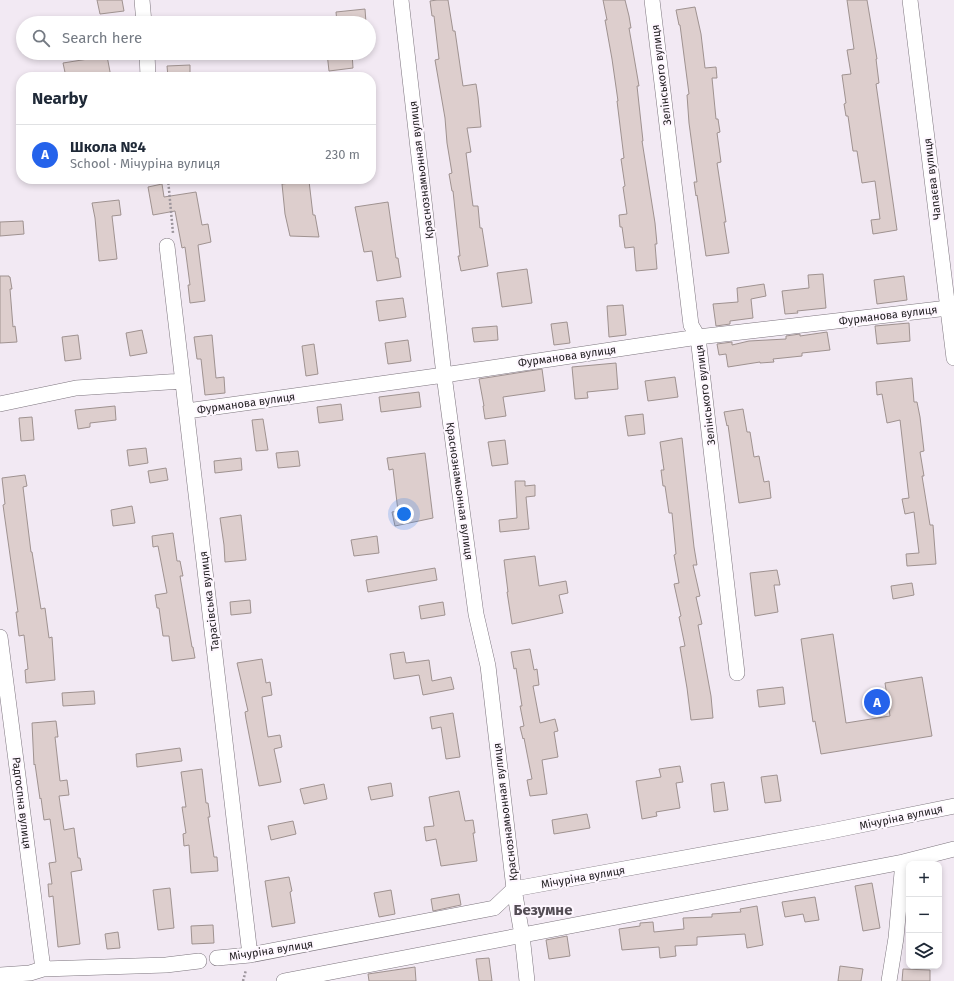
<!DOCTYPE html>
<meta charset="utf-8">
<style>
body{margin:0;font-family:"Fira Sans",sans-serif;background:#f2f2f3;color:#1f2937}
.controls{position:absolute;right:12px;bottom:12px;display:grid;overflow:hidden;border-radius:8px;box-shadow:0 2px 6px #0003}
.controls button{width:36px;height:36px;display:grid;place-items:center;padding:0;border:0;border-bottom:1px solid #e0e1e3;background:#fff;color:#1f2937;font:20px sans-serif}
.you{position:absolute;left:404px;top:514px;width:14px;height:14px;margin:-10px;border:3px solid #fff;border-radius:50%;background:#1a73e8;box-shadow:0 0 0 6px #1a73e833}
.badge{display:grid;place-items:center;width:26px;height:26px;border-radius:50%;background:#2563eb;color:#fff;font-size:13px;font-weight:700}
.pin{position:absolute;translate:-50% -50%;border:2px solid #fff;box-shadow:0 1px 4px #0006}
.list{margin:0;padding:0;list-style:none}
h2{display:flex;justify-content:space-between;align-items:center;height:52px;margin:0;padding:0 16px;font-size:17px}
h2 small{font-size:13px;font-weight:400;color:#747a83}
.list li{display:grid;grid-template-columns:26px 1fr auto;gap:12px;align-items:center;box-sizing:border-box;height:60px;padding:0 16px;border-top:1px solid #e0e1e3}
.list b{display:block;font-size:15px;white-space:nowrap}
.list p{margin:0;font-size:13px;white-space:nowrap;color:#747a83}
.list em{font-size:13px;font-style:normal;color:#747a83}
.icon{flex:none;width:22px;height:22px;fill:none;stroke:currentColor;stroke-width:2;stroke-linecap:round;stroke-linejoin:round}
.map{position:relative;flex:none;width:954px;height:981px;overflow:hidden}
.search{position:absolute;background:#fff;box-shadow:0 2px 6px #0003;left:16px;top:16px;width:360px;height:44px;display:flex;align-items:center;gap:10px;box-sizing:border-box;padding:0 14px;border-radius:22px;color:#747a83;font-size:15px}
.panel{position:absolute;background:#fff;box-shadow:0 2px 6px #0003;left:16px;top:72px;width:360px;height:112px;border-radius:16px}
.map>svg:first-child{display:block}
.building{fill:#ddcecd;stroke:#9f9290}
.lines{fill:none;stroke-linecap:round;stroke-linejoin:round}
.minor-casing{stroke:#7d757e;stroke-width:16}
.path{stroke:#9c959c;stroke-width:2.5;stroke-dasharray:2 2;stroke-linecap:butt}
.minor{stroke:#fff;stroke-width:15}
.labels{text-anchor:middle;stroke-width:4;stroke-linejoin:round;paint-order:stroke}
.street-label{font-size:11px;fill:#1f1c1f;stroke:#fef7ff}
.district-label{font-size:15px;font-weight:bold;fill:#544d55;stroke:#fef7ff}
</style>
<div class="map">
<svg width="954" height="981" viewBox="0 0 954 981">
<rect width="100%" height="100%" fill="#f2e9f3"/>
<path class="building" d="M97,0H122L124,11L100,14Z
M437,0H448L453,31H455L463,86L476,84L478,97L481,127L467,128L471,152L466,153L473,206H478L480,228H482L488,266L461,271L458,256H460L453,191H452L449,174L452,173L447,143L445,118L435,60L439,59L434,16H432L430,1Z
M603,0H625L629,16L631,28H629L639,86H637L643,141H642L655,223L657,244H655L657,269L636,271L634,247L625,248L622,227H620L619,215L627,214L623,187L625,186L621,159L624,158L617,101H618L612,59L605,20H607Z
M847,0H867L877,59H876L879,83L876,84L897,230L873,234L871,220L880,219L875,181L862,183L857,151H853L848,116H846L844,104L846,103L842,75L851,74L847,50L854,49Z
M695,7L701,34L705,68L716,67L717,78H712L716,119H718L720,132L717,133L721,162L717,163L726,222H724L729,253L706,256L697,195L696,196L694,182H697L689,123L687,95L689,94L680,25H679L676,10Z
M365,9L366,23H337L336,12Z
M327,53H352L353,68L329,71Z
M107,56L111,77H66L63,63Z
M190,65V77H168L167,66Z
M309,181L313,215H315L319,237L290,236L285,214L282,184Z
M162,184L164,197L196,192L202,225L208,224L211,242L198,245L205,301L190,303L188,285H190L185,247L182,248L175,211L153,215L148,187Z
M119,200L121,215L112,216L117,259L99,261L95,218L92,203Z
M388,202L396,258H398L401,277L377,281L372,251L364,252L355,207Z
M23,221L24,234L0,236V222Z
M527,269L532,303L502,307L497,273Z
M823,274L826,308L797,311L798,313L785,314L782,291L809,288L808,275Z
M0,276H9V277H10L12,289H10L13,327L15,326L17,342L0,343Z
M904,276L907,300L877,304L874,280Z
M764,284L766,296L751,299L753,318L730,321V324L716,326L713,304L738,302L737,288Z
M403,298L406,317L379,321L376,301Z
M623,305L626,335L609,337L607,306Z
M567,322L570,343L554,345L551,324Z
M909,323L910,341L877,344L875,326Z
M497,326L498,340L474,342L472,328Z
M142,330L147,353L130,356L126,333Z
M827,332L830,350L802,353V356L773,359L774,362L760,363V362L728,367L726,354L719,355L717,344L732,342V345L749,341L786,339V336L800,334V336Z
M78,335L81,359L65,361L62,337Z
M212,335L216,378L224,377L225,393L205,395L201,359H197L194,337Z
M408,340L411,361L388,364L385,343Z
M314,344L318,374L306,376L302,346Z
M616,363L618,389L587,392L588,398L575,399L572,367Z
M542,369L545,391L503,397L506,416L485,419L483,406H484L479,379Z
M675,377L678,397L648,401L645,381Z
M912,378L914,402H917L920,417L924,451L920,452L924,476H922L930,525H933L936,564L907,566L906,554L919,553L914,512L905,514L902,499L909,498L900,420L887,423L882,394L877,395L876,382Z
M419,392L421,407L381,412L379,397Z
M341,404L343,420L319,423L317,407Z
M115,406L116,420L90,423V427L78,429L75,410Z
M743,409L747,432H750L754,457L759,456L764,482L769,481L771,498L739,503L728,425L727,426L724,412Z
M643,414L645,434L628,436L625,416Z
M32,417L34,440L21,441L19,418Z
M263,419L268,450L256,451L252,420Z
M682,438L694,547L697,565H693L700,596L696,597L702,624L698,625L711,696L713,718L691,720L687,688L680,647L685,646L679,617L681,616L674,584L679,583L674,555L676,554L672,513H669L665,486H663L661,470H664L660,442Z
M505,440L508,464L492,466L488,442Z
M146,448L148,463L129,466L127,450Z
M298,451L300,466L278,468L276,453Z
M425,453L433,518L395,526L392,512L398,511L393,469L389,470L387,458Z
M241,458L242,470L215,473L214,461Z
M166,468L168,480L150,483L148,471Z
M25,475L27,486L23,487L31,552H32L41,609L45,608L49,638L52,637L55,680L26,683L25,670L28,669L24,635L19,636L16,612H18L3,505L5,504L2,478Z
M515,481H525V486L535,485V496L526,497L529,529L500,532L499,520L517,518Z
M132,506L135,523L113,526L111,510Z
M241,515L246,560L225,562L224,545L220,518Z
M173,533L177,561H180L183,576H180L192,647H193L195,658L172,661L169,636H163L159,608H157L155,595L167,593L158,546L153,547L152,536Z
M377,536L379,553L354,556L351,540Z
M535,556L539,586L566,581L568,593L559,595L563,613L512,624L507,592H508L504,560Z
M435,568L437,580L368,592L366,580Z
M777,570L780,585H774L778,612L755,616L750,573Z
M912,583L914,595L893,599L891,586Z
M250,600L251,613L231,615L230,602Z
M443,602L445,615L421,619L419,606Z
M833,634L846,723L890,716L885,683L922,677L932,736L821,754L815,721L813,722L801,639Z
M530,649L534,670L537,669L539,685L533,686L540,723L555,719L558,731L554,732L558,757L542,760L547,794L530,796L527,780L532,779L524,738L523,739L520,727L524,726L520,706H522L516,668L514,669L511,652Z
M404,652L406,663L429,660L432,681L451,677L454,689L423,695L419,675L394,679L390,654Z
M262,659L266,683L270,682L272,695L262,697L268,737L280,735L282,747L274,749L281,782L259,786L246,719L245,712L248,711L237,663Z
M783,687L785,704L759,707L757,690Z
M94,691L95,704L63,706L62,693Z
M453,713L460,757L446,759L441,727L432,729L430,717Z
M56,721L58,737H55L60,781L67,780L69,795L59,796L64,830L74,828L78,858H80L82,870L71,872L80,944L58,947L53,896L49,897L48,884H52L49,863L56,862L50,819L44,820L41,798L40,799L35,764L34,765L32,723Z
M180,748L182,761L137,767L136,754Z
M680,766L683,782L676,783L680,808L656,812L657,816L642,819L636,781L661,777L659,769Z
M202,769L206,803H208L210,817H208L214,857H217L218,871L191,873L189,845L184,846L183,834L186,833L182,807H186L181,772Z
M777,775L781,801L765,803L761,777Z
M724,782L728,810L714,812L711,784Z
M391,783L393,796L371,800L368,787Z
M324,784L327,799L304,804L300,789Z
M459,791L465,821L473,820L475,833H473L477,861L441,866L436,839L426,841L424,827L434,826L429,797Z
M587,814L590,828L554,834L552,820Z
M293,821L296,834L271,840L268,826Z
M289,877L292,891L290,892L295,923L272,927L265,881Z
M872,883L880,928L863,931L855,886Z
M170,888L174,928L158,930L153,890Z
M391,890L395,914L379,917L374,893Z
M459,894L461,905L433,911L431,899Z
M815,897L819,920L805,922L803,914L785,917L782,902Z
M757,906L763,945L747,948L745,934L697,937V945L675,946L676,956L660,958L659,947L622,950L619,929L640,926V923L653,922L654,932L684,929L683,918L712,917V914L741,912L740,909Z
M213,925L214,943L192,944L191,926Z
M118,932L120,948L107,949L105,934Z
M567,936L570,956L549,959L546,940Z
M489,958L492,981H479L476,959Z
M840,966L863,969L861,981H838Z
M415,967L416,981H369L368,974Z
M903,969L930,970V981H902Z"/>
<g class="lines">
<defs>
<path id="minor" d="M142,0L144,23
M401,0L444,375L476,614L488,666L514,889L522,935L527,981
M652,0L691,325L698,337L737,673
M910,0L954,358
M147,53L148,77
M167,246L250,955
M0,404L76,388L183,381
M187,411L444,375L698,337L948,308
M0,637L43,969
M217,958L250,955L494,908L514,889L826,832L954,806
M0,975L30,973L43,969L166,965L199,961
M284,981L903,862L954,849
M889,981L896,938L903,862"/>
</defs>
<use href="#minor" class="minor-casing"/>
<path class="path" d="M168,179L173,233
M243,981L246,970"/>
<use href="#minor" class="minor"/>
</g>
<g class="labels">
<g class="street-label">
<text transform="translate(661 75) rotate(-97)" y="4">Зелінського вулиця</text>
<text transform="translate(421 170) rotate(-97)" y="4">Краснознамьонная вулиця</text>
<text transform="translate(932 179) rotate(-97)" y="4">Чапаєва вулиця</text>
<text transform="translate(888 315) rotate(-7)" y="4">Фурманова вулиця</text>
<text transform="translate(567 356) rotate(-8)" y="4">Фурманова вулиця</text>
<text transform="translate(705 395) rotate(-97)" y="4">Зелінського вулиця</text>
<text transform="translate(246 403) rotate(-8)" y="4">Фурманова вулиця</text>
<text transform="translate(460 491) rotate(82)" y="4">Краснознамьонная вулиця</text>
<text transform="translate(209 601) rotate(-97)" y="4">Тарасівська вулиця</text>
<text transform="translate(22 803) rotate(83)" y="4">Радгоспна вулиця</text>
<text transform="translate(505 812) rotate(-97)" y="4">Краснознамьонная вулиця</text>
<text transform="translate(901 817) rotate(-12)" y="4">Мічуріна вулиця</text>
<text transform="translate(583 877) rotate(-10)" y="4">Мічуріна вулиця</text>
<text transform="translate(271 950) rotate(-9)" y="4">Мічуріна вулиця</text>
</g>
<g class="district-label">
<text x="543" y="915">Безумне</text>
</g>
</g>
</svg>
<div class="controls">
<button>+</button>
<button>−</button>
<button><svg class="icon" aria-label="layers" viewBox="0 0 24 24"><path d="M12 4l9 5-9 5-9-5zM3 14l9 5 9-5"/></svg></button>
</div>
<div class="you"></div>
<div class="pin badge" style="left:877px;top:702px">A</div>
<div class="search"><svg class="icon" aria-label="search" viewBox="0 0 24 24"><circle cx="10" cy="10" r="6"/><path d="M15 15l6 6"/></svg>Search here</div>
<section class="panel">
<h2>Nearby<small></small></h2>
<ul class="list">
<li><span class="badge">A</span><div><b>Школа №4</b><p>School · Мічуріна вулиця</p></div><em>230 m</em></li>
</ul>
</section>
</div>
